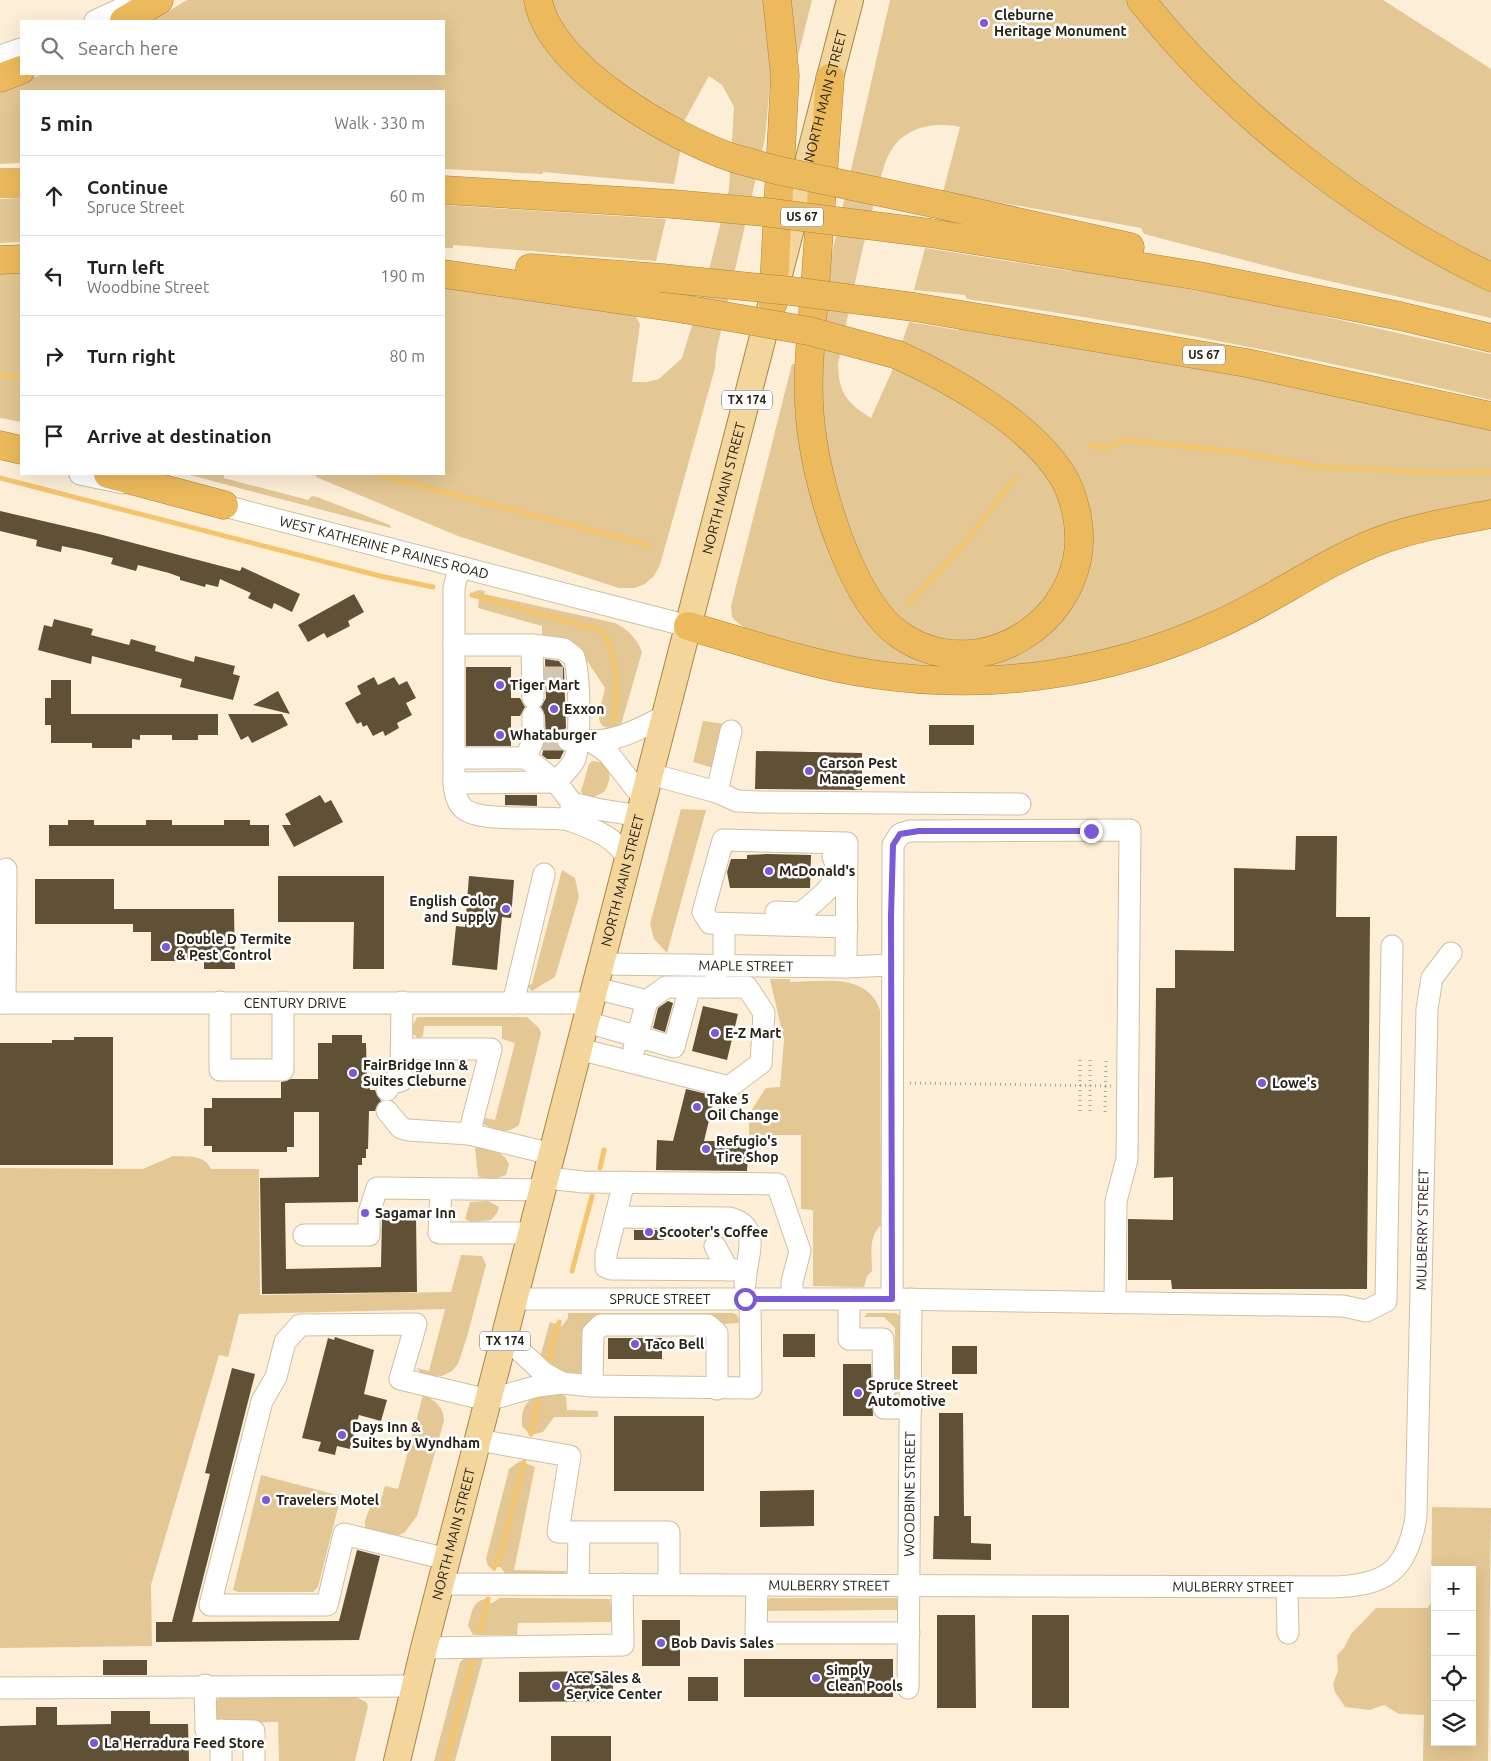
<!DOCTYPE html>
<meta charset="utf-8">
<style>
body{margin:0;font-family:Ubuntu,sans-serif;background:#f6f6f6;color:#222}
.controls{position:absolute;right:15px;bottom:15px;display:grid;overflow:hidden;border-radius:0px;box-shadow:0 5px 20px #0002}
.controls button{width:45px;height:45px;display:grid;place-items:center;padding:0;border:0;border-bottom:1px solid #e0e0e0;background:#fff;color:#222;font:25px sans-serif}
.stop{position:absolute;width:15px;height:15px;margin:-11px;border:4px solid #7a5ad5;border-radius:50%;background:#fff}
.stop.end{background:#7a5ad5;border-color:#fff;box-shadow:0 1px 5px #0008}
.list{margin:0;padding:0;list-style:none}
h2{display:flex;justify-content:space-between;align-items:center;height:65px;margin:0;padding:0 20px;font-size:21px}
h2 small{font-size:16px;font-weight:400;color:#767676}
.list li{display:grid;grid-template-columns:32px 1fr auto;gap:15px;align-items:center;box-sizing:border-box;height:80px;padding:0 20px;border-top:1px solid #e0e0e0}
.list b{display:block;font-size:19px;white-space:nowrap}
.list p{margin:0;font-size:16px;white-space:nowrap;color:#767676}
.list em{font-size:16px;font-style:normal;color:#767676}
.icon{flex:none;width:28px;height:28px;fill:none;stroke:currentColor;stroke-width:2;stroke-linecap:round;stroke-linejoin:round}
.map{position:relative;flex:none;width:1491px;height:1761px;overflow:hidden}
.search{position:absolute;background:#fff;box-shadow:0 5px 20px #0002;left:20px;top:20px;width:425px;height:55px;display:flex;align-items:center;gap:12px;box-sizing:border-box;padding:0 18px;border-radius:0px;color:#767676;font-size:19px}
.panel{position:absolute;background:#fff;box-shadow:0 5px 20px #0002;left:20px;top:90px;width:425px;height:385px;border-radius:0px}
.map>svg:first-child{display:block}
.green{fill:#e3c794;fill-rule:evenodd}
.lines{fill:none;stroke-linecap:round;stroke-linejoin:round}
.stream{stroke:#f4c56f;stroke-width:5}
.building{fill:#5f5036}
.minor-tunnel{stroke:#d3c6b1;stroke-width:21;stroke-dasharray:21 11;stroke-linecap:butt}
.minor-casing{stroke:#d0bfa1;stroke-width:23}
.major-casing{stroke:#a88544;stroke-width:28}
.highway-casing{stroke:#a88544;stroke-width:29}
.path{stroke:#b2a793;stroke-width:3;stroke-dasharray:1 4;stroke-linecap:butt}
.minor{stroke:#fff;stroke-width:21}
.major{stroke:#f4d69d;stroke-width:26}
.highway{stroke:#ecba5c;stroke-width:28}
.highway-bridge-casing{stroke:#a88544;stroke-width:29;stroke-linecap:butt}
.highway-bridge{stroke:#ecba5c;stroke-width:28}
.route{stroke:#7a5ad5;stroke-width:6}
.poi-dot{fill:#7a5ad5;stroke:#fefefe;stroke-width:2}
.labels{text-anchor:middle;stroke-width:5;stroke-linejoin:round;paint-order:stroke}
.shield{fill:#fefefe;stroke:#69655c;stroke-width:1}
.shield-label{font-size:12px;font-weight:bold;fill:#292317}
.poi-label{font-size:14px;font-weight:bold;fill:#292317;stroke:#fefefe;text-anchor:start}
.street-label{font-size:14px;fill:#292317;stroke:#fefefe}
</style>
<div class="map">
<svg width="1491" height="1761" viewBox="0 0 1491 1761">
<rect width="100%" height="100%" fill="#fdefd7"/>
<path class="green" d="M187,0H526L681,147L674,184L543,172V174L444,169V91H21V163L0,164V89L44,74H444V21H152Z
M548,0H766L772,62L765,138L716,353L715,368L660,565L654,576L645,584L635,588H619L458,536L316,477V474H444V287L635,315L640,324L632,382H647L659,379L682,358L710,266L729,189L734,107L722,85L709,76L682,125L662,114L571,43Z
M783,0H812L794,72Z
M890,0H1131L1175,51L1491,282V318L1294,273L1144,234L1141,228L943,192L960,127C936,122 907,126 892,149C882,165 879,186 874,203C860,256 849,310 838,364C839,393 846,402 871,418L895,364L923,376L1025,443L1065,499V567L1035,613L1003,634L967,641L932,637L916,630L883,605L833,504L815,346L818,314Z
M1155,0H1383L1491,69V263C1401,217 1315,160 1241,91C1211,62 1183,30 1155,0Z
M21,198V242L0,243V199Z
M444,205L666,219L656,261L453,245V248H444Z
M925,248L1071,271L1072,268L1255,301L1491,354V400C1318,358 1143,324 967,299L965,295L914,290Z
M21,271V422L0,418V272Z
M909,322L958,330L959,326L1241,375L1491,429V500L1451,509C1391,535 1330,562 1270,589C1226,608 1182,630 1136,643C1033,672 920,677 816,649C791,642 748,637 732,617L731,606L792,364H795L816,505L923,653L1048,627L1082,491L901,345Z
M186,474H224V478L308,500L312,496L317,497L390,525L391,528Z
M479,590L485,591L484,594L615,623C628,629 637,639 642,652L621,725C616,728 611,729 605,727C592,722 604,698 605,688L576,644L542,637V626L478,608L479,599L473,592Z
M703,721L725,724L713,768L693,762Z
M592,761L602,762C612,772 611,780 604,792L592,798L584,796L581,791L589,764Z
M681,809L706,810L667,953L654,939L650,924Z
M562,870L575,878L579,897L555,977L532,991L527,986L532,984Z
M770,979H790V982C822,982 867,972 880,1010L881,1225C868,1238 872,1254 872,1271L867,1276L864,1287L813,1286V1210L801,1209V1135H749V1114L766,1088L780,1087L784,1040Z
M417,1017H527L539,1028L541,1033L519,1125C506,1135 497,1130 483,1124L482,1121L485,1118L495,1120L515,1043L502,1039V1026H424L423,1036L419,1039L413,1034V1025Z
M478,1147C492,1150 503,1151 509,1164L506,1175C498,1179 485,1181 478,1176L475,1149Z
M173,1156C187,1157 204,1154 211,1169H259L260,1295L451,1292L461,1255L482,1256L486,1265L467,1337L458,1364L452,1371L442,1376L424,1375L416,1368L429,1371L445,1309L239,1314L228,1357L219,1355L151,1585L152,1646L0,1648V1168L143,1169Z
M488,1201L499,1207L497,1213L491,1220L471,1222L465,1219L470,1202Z
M568,1313H733L737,1315L739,1320L738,1323L725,1324L726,1361L721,1331L596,1320L586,1371L576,1374L549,1368L540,1357L550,1322L562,1326L568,1318Z
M867,1313H895L901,1316L900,1392L895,1395V1328L884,1317H864Z
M543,1391L566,1396L567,1410L598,1411V1417H554L543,1432L530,1435L522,1426C521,1406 527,1400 543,1391Z
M423,1395C435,1400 444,1407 444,1421L417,1516L405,1532L394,1538L365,1531V1521L371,1504L379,1506L385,1486L398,1489Z
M520,1461L535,1467L514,1570L567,1571L565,1574H506L500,1567H494L496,1569L495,1571L488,1566L486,1559L509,1469Z
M261,1475L341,1496L318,1587L313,1592H238L233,1590Z
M1432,1507L1491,1508L1488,1761H1423L1424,1715L1399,1714L1384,1705L1370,1710L1345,1707L1335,1692L1333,1684L1338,1671L1337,1655L1344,1648L1351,1634L1376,1608H1428L1431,1602ZM1435,1570H1472V1742H1435Z
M489,1598L488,1602L492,1603L500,1598L610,1599L612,1619L610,1622L518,1623L517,1635H473L468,1626C472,1612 472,1600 489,1598Z
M769,1598H897L899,1610L766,1611Z
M465,1658H483L455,1761H434L460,1662Z
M352,1695L366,1702L368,1706L355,1761H279L278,1722L218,1723L216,1720L215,1702L219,1698Z"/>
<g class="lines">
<path class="stream" d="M0,374L21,378
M1090,445L1105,448L1126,440L1237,452L1323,467L1441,473L1491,472
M375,474L648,545
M0,478L380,576L433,587
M472,595L602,631C619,659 619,691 613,722
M909,603L964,544L1015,478
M600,1168L604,1150
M572,1271L592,1196
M547,1366L559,1322
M531,1434L540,1392
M494,1568L500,1556L524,1462
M480,1631L488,1599
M446,1761L472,1662"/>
</g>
<path class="building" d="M0,511L99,534L240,571L242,567L300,594L292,612L274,603L272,609L248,598L251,593L220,579L218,587L206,584L205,587L180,580V577L169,573L138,565L136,571L111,564L113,558L81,550L62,546L61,552L36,546L37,540L0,531Z
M354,594L364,612L348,621L350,626L327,638L324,633L308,642L298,625Z
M54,619L93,629L91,635L129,645L131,639L156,646L155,651L194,662L195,656L235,666L233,674L240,676L233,700L180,687L182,679L92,656L91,664L38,650L44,625L52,627Z
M545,659L559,661L564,668L566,728L558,733L556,739L557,746L564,751L560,759H547L542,755L546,740L545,716L541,707L546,698Z
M466,667H511V698H520L525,707L520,716H511V746H466Z
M374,677L378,685L394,677L399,685L407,681L416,698L406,703L412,715L397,723L399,728L385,736L383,731L373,736L367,725L363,727L361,722L357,724L345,703L361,694L357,686Z
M51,680H71V714H218V735H198V740H172V735H140V740L132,739V748H92V743H51V725H45V698H51Z
M278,691L290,714L253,705Z
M228,714H282L288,725L252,743L248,736L241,740Z
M929,725H974V745H929Z
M756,751L862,753V790L755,789Z
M320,795L325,803L331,800L343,822L294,847L282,825H291L285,814Z
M505,795H537V806L505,805Z
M68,820H94V825H146V820H172V825H224V820H250V825H269V846H49V825H68Z
M1296,836H1337L1336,917H1370L1367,1289H1172L1171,1280H1128V1219L1173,1220V1177L1154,1178L1156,988H1175V950L1234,951V868L1295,870Z
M767,854L811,855L810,888H730L727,872L731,859H747V855Z
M278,876H384V969H353L354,922H278Z
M469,876L514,880L511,918L502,917L497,970L452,965L456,926L465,927Z
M35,879H114V909H234L235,969H204V961H151V932H133V924H35Z
M668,1001L673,1003L665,1032L653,1028L658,1008Z
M703,1006L738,1014L727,1060L692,1051Z
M332,1035H362V1043H366L367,1080H369L370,1090H375L381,1101L375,1111H369L368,1149H366V1158H362V1165H358V1202L285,1203L286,1269L381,1267L382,1217L416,1216L417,1292L262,1294L260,1178L319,1177V1112H294V1147H287V1152H212V1146H204V1108H212V1098H281V1082L291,1079H318V1043H332Z
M74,1037H113V1165H0V1043H52V1040H74Z
M686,1089L715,1096L704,1141H756L755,1157H748L747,1171L656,1170L657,1140L673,1141Z
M634,1230H664V1240H634Z
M783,1334H815V1357H783Z
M335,1337L374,1350L364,1394L387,1400L381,1421L359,1415L350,1449L337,1446L335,1455L318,1451L321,1442L302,1438L328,1338L334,1340Z
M608,1338H662V1359H608Z
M952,1346H977V1374H952Z
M843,1364H871L873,1416H843Z
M232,1368L255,1374L192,1622L339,1621L357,1550L380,1556L359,1640L156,1642V1622H172L210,1474L205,1473Z
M939,1413H963L964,1516H971V1543L991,1544V1560L933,1559L934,1516H939Z
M614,1416H704V1491H614Z
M814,1490V1526L760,1527V1491Z
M937,1615H975L976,1708H937Z
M1032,1615H1069V1708H1032Z
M642,1620H680V1666H642Z
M744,1659H893V1697H744Z
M103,1660H147V1675H103Z
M613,1671V1701L519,1702V1672Z
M688,1677H718V1701H688Z
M36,1707H57V1725L111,1724V1711H150V1724H188L189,1761H0V1726L36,1725Z
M551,1736H611V1761H551Z"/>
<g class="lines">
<path class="minor-tunnel" d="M542,677H568
M542,740H568"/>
<defs>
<g id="minor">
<path d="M95,21L138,1"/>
<path d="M0,56L21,49"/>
<path d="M80,474L123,483"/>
<path id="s1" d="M209,502L688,626"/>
<path d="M459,568L454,588V783C455,792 456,802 464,809C482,823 543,815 569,820L572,803L556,782L526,758L533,740V716"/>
<path d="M454,645H532L533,698"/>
<path d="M568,740C576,740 583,741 591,741C619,741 641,728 665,716"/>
<path d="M591,741L608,753L644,799"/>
<path d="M454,758H526"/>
<path d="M650,774L717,792L731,731"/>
<path d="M454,783L556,782C561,776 570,768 574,761C581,745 580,675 574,657L564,649L532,645"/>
<path d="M717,792L737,801L759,802L1020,804"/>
<path d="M572,803L596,809L640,816"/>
<path d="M569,820C593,829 615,836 629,860"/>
<path d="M776,912L801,913C818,898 847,881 833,857"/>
<path id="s2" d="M601,964L846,967L892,965"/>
<path d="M724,966V924"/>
<path d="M846,967L847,843L723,840L703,912L710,923L847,927"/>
<path d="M595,988L647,1001L666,987H690"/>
<path d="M220,1002V1070H283V1002"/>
<path id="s3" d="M0,1003H591"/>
<path d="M5,1003L6,869"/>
<path d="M513,1003L544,874"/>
<path d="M586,1022L674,1047L690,987H716V973"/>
<path d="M401,1049H491L469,1134"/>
<path d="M579,1049L729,1087L761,1063L764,1013L747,987H716"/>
<path d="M634,1049L647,1001"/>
<path d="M387,1090L392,1082L401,1081L402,1002"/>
<path d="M387,1111L401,1128L408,1130L469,1134L552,1154"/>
<path d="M546,1178L584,1182L777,1184L800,1251L792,1282V1298"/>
<path d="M624,1182L606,1254V1267L611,1269L745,1270"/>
<path d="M441,1189L439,1233H532"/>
<path d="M615,1217L729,1218C764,1226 745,1259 745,1284"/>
<path d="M304,1235H369V1213L377,1188L543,1190"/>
<path d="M715,1246L728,1270"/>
<path id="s4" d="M515,1299H892L1343,1306L1366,1311L1386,1301L1392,946"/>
<path d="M849,1299V1339H883L884,1408H911"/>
<path d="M892,1299L893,845L900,834L910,831L1130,830L1127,1159L1116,1201L1115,1303"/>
<path d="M506,1338L544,1373L562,1383"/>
<path d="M592,1386L593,1333L601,1325H708L717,1333V1389"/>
<path d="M478,1440L570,1456L558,1532H669V1584"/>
<path d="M447,1559L344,1534L327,1605H210L262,1401L276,1377L285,1342L300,1325L416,1324L400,1379L488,1400L538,1386L562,1383L592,1386L751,1388L750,1299"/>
<path id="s5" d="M441,1584L1331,1587C1385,1586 1407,1572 1416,1517L1427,1009L1432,978L1451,953"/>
<path d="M578,1584L579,1532"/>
<path d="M757,1586L756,1633H909"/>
<path d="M1287,1587L1288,1633"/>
<path d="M424,1648L623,1645L622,1584"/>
<path d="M205,1685L206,1730L254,1731V1761"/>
<path d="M0,1688L416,1686"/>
<path id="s6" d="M908,1688L911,1299"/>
<path d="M221,1730V1761"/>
</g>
<g id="major">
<path id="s7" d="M397,1761L424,1648L850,0"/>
</g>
<path id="highway" d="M538,0C550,68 672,137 733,158
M1141,0C1229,112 1363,216 1491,277
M124,21L159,0
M0,78L21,70
M830,78C825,147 820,217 815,287C811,340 804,389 813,442C821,496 853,603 900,635C983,692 1096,614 1077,516C1074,502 1070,487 1062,475C1029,423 953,380 898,355
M0,183H21
M444,190L673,204
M942,205L1130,247
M930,233L1199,276L1400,316L1491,338
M0,260L21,259
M530,268L662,278
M444,274L684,309
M773,303L785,76L777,0
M914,307L1247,363L1491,416
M0,445L21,450
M108,474L224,505
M688,626C749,643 810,665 872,674C990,692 1110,674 1219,624C1273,600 1321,564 1376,542C1413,528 1453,521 1491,514"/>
</defs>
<use href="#minor" class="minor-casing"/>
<use href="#major" class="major-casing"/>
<use href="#highway" class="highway-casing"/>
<path class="path" d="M910,1083L1111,1086
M1080,1111V1059
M1090,1111V1059
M1105,1112L1106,1060"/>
<use href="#minor" class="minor"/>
<use href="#major" class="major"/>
<use href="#highway" class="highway"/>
<defs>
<path id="highway-bridge" d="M733,158L776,170L942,205
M673,204L764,212L930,233
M662,278L791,291L914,307
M684,309L809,331L898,355"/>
</defs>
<use href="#highway-bridge" class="highway-bridge-casing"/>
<use href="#highway-bridge" class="highway-bridge"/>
</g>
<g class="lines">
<path class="route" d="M745,1299H892L891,916L893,845L900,834L919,831H1091"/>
</g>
<g class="poi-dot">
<circle cx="984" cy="23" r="5"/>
<circle cx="500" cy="685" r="5"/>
<circle cx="554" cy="709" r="5"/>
<circle cx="500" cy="735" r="5"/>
<circle cx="809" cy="771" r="5"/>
<circle cx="769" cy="871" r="5"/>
<circle cx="506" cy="909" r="5"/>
<circle cx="166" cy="947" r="5"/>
<circle cx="715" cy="1033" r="5"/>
<circle cx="353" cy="1073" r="5"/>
<circle cx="1262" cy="1083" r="5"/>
<circle cx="697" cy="1107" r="5"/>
<circle cx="706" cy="1149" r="5"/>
<circle cx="365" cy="1213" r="5"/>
<circle cx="649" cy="1232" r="5"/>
<circle cx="635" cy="1344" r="5"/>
<circle cx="858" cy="1393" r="5"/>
<circle cx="342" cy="1435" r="5"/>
<circle cx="266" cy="1500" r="5"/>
<circle cx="661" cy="1643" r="5"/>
<circle cx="816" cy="1678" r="5"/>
<circle cx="556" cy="1686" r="5"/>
<circle cx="94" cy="1743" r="5"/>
</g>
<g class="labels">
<g class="shield">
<rect x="781" y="207.5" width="42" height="19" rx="4"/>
<rect x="1183" y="345.5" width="42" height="19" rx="4"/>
<rect x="722" y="390.5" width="50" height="19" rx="4"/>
<rect x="480" y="1331.5" width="50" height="19" rx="4"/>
</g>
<g class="shield-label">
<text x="802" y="221">US 67</text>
<text x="1204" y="359">US 67</text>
<text x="747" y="404">TX 174</text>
<text x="505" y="1345">TX 174</text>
</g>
<g class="poi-label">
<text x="994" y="20">Cleburne<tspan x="994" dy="16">Heritage Monument</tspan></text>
<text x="510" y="690">Tiger Mart</text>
<text x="564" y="714">Exxon</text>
<text x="510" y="740">Whataburger</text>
<text x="819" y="768">Carson Pest<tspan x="819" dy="16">Management</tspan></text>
<text x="779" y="876">McDonald's</text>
<text x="496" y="906" text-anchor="end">English Color<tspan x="496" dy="16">and Supply</tspan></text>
<text x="176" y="944">Double D Termite<tspan x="176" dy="16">&amp; Pest Control</tspan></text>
<text x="725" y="1038">E-Z Mart</text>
<text x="363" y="1070">FairBridge Inn &amp;<tspan x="363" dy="16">Suites Cleburne</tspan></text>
<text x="1272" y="1088">Lowe's</text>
<text x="707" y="1104">Take 5<tspan x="707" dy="16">Oil Change</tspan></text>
<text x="716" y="1146">Refugio's<tspan x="716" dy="16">Tire Shop</tspan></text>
<text x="375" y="1218">Sagamar Inn</text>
<text x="659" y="1237">Scooter's Coffee</text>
<text x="645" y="1349">Taco Bell</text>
<text x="868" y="1390">Spruce Street<tspan x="868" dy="16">Automotive</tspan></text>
<text x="352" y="1432">Days Inn &amp;<tspan x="352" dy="16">Suites by Wyndham</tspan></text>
<text x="276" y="1505">Travelers Motel</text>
<text x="671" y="1648">Bob Davis Sales</text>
<text x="826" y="1675">Simply<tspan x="826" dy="16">Clean Pools</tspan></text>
<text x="566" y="1683">Ace Sales &amp;<tspan x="566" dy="16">Service Center</tspan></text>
<text x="104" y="1748">La Herradura Feed Store</text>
</g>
<g class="street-label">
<text dy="5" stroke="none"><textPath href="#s7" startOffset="1719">NORTH MAIN STREET</textPath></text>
<text dy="5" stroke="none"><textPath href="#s7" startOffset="1314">NORTH MAIN STREET</textPath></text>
<text dy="5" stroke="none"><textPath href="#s1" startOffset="181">WEST KATHERINE P RAINES ROAD</textPath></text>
<text dy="5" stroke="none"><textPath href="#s7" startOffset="909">NORTH MAIN STREET</textPath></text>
<text dy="5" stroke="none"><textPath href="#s2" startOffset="145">MAPLE STREET</textPath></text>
<text dy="5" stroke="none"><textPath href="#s3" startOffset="295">CENTURY DRIVE</textPath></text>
<text dy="5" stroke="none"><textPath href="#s5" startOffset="1302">MULBERRY STREET</textPath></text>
<text dy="5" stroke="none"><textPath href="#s4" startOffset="145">SPRUCE STREET</textPath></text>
<text dy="5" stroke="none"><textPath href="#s6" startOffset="194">WOODBINE STREET</textPath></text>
<text dy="5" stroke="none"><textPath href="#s7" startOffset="234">NORTH MAIN STREET</textPath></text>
<text dy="5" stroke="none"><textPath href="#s5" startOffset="388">MULBERRY STREET</textPath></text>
<text dy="5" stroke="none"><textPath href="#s5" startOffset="792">MULBERRY STREET</textPath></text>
</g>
</g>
</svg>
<div class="controls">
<button>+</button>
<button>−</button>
<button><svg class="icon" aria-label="locate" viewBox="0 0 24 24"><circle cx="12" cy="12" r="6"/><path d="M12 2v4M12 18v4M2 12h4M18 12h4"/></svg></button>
<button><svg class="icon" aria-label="layers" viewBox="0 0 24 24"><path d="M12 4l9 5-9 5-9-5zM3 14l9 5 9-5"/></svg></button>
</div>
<div class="stop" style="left:745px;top:1299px"></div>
<div class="stop end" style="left:1091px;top:831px"></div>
<div class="search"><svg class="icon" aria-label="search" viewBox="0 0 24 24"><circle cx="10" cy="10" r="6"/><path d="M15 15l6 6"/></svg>Search here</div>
<section class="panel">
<h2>5 min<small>Walk · 330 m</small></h2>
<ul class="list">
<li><svg class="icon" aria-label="ahead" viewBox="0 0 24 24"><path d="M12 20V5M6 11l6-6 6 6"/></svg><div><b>Continue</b><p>Spruce Street</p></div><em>60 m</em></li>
<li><svg class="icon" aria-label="left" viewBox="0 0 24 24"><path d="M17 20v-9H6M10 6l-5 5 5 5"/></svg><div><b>Turn left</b><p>Woodbine Street</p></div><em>190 m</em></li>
<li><svg class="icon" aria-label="right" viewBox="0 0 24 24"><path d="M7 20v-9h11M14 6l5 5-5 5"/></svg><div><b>Turn right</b></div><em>80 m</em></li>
<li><svg class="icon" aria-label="arrive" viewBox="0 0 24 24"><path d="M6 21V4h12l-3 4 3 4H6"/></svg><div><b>Arrive at destination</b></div></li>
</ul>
</section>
</div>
